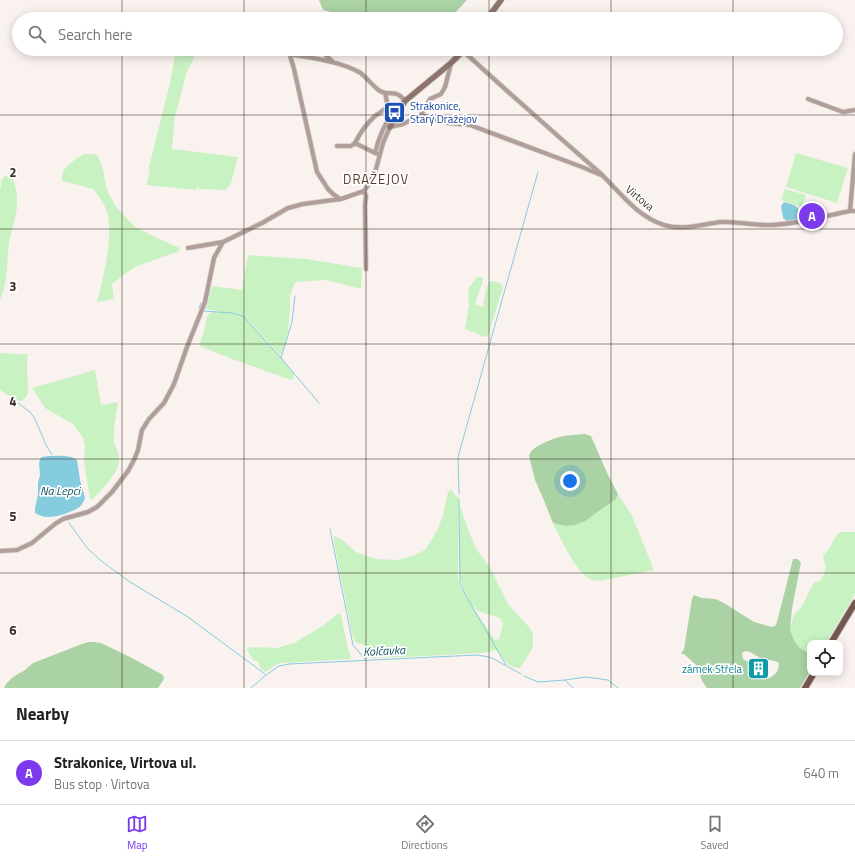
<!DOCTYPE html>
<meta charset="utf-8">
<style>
body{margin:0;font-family:"Titillium Web",sans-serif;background:#f2f2f2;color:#222}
.controls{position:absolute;right:12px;bottom:12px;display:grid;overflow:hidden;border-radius:8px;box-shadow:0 2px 10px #0003}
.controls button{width:36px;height:36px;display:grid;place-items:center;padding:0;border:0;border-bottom:1px solid #e0e0e0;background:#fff;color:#222;font:20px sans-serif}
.you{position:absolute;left:570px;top:481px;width:14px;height:14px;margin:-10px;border:3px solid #fff;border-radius:50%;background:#1a73e8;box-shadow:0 0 0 6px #1a73e833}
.badge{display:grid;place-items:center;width:26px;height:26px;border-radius:50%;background:#7c3aed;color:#fff;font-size:13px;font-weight:700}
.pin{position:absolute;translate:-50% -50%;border:2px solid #fff;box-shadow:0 1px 4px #0006}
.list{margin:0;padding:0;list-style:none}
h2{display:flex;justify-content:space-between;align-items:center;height:52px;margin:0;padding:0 16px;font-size:17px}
h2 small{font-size:13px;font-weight:400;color:#767676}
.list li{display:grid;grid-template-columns:26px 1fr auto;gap:12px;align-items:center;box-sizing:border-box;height:64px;padding:0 16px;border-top:1px solid #e0e0e0}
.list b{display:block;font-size:15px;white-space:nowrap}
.list p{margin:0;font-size:13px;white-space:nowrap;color:#767676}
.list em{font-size:13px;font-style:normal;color:#767676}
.icon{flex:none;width:22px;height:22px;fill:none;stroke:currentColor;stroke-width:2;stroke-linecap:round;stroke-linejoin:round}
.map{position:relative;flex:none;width:855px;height:688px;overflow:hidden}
.search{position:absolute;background:#fff;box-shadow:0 2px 10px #0003;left:12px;right:12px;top:12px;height:44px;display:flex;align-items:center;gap:10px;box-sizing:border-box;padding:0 14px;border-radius:22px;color:#767676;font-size:15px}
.sheet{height:116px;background:#fff}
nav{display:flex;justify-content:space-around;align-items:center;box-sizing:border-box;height:56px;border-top:1px solid #e0e0e0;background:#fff;font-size:11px;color:#767676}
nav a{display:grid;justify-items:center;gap:2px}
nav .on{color:#7c3aed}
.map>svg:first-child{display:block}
.green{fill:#c9f2c3;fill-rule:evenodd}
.forest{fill:#aad2a4;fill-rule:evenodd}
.water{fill:#85ccdf}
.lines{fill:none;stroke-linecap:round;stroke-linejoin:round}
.stream{stroke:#85ccdf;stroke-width:1}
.street-casing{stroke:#d8cfcb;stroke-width:5.5}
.secondary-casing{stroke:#d8cfcb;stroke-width:7}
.primary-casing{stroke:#d8cfcb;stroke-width:8}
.street{stroke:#af9e99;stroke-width:4}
.secondary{stroke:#8d756d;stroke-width:5.5}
.primary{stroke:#74584f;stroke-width:6}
.grid{fill:none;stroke:#3d2f29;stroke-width:1;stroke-opacity:0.55}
.labels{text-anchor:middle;stroke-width:3.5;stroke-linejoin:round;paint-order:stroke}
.transit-label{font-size:11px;fill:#164399;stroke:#fff;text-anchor:start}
.street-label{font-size:11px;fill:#3d2f29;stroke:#fff}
.culture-label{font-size:11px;fill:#0d838f;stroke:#fff;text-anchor:end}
.water-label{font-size:12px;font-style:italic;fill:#14515e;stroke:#fff}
.quarter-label{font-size:13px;letter-spacing:1px;fill:#583a2e;stroke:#fff}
.grid-label{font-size:13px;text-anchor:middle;font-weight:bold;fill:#3d2f29;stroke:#fff;stroke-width:3.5;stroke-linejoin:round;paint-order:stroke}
</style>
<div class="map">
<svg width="855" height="688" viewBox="0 0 855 688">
<rect width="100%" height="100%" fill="#faf2ef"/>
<path class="green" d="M176,49H198L186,74L181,95L175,116L172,149L238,157L231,183L226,190L198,189V184L196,190L146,185L150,172L148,171L170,83Z
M796,153L848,168L837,203L786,187Z
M84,154H93L98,156L103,170L107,190L116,207L135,227L157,238L180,248L179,251L135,267L112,284L114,299L97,302C103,279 116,228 105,207C102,200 97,194 93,189L62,181C60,168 74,160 84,154Z
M5,176L12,177C16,186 17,192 17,201C18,212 12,227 10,238C6,258 9,281 0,300V190L2,179Z
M785,189L806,195L802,207L781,200Z
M248,255L306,259L362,268L361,289L326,280L295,282L290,296V310L288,331L282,354L280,355L248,320L241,315L206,309L212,286L242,290Z
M477,277H482L483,278C482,288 476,295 476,305L483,307L486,289L490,281C494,281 501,282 503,287L489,333L488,336L485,337L465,329L469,305L468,293L469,288Z
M212,312C222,312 236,313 245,318L280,357L294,373V376L293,379L291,380L232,359L200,346V342L204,331L207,317L209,314Z
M0,353L21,354H28C27,359 27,365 27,370C27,381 32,394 22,401C17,401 4,393 0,390Z
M95,370L101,405L118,402C117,413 114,423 114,433C114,436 114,439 114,442C115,447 119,452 119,457C121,471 101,491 92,500L90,499L84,462L85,445L83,438L73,424L45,408L32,388Z
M451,489L455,495L459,498L458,577C459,586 464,594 469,600L463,588L460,578L459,565L460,506L469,532L477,550L491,569L508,604L529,627L533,634V647L525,661L520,668C508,669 503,657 496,650C483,654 474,653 462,654C432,656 401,657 371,658L367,657L363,644L356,643L355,641L352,634L334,542V536L341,539L356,552L376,559L398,560L415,555L425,550L437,531L443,515L448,492ZM471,604L478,611L500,618L503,624L499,639L495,640Z
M618,494L632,516L654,570L600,581C597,580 593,581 590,579C576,572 560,538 553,523L565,526L575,525L596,514L615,500Z
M840,532H855V594L826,643H810V654L798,646L795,642L790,630V627L795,613L801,608L813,584L815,582L820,581L824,574L826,566L824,562L823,556L831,546L835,537Z
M338,613L341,615L348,649L351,657L350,659L282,663C273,664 272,669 265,672L261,669L258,662C251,659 251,656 247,650V649L251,647L277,648L294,643L324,625L335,616Z"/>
<path class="forest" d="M319,0H467L453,15L451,19H361L323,10Z
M585,434L591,436L608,475L618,494L615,500L585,521L575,525L565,526L553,523L543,498L535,480L529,456C531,450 534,448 540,445C556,436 567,435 585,434Z
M793,559H797L801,562L792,609L790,630L795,642L800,648L810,654V671L800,688H707L702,681L696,665L684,654H681L684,649L692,599L694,595L702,598L716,599L724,603L754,622L772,627L775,626L777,622ZM746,651L750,652L762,659L775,661L779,663C779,664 778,669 778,670C772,681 754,684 754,668L757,667L743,659L742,653Z
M88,642H94L101,643L130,657L163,675L164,679L158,688H4L6,684L13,677L25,670L33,663L82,644Z"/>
<path class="water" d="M785,202L794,205L798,208V218L797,219L787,221L783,218L781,206L783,203Z
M48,456C57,456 69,454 77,460L80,480L85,498C84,502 81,506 78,508C71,512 55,518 47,517C43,517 39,515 35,513V508L38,495V483L40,475L39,464L40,459L42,457Z"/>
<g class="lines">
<path class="stream" d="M199,308L201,303
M204,311L232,313L243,316L281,358L319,403
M281,358L292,322L295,296
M18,403L30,412L35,419L46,445L52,455
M459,494L458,457L538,172
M459,500L460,583L466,596L506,665
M69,523L88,549L100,560L130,582L188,617L265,674
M330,529L353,645L365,659
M524,676L538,682L565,680L573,688
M565,680L586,677L608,680L618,688
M251,688L266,675L279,666L289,664L477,655L489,657L494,659L521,674"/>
<defs>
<path id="street" d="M288,19L290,17L292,19
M288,49L294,69L317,172L328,189L333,194L340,199
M319,49L333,62
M463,51C508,92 553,132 599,172C619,191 636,216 664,225C683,231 702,224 721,222C738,221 755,226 772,225C798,224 824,216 850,211H855
M289,54C311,58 339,61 359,72C367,77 372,86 380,91C390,97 395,88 405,101L395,109
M808,99L843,112L855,110
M421,115L430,99L441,94L445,87L451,64
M337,146H351L355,143
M375,153C379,136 385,123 395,109L388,106L385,93
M379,154L375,153L355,143C360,133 366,124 375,116C379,113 384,111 388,106
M364,191L366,196L365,205L366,269
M850,211L855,154
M188,248L223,242L262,223L288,208L303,204L341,199L364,191L369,184L376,169L383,143L390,127L403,124L421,115L448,123L470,125L582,167L601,175
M0,551L17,550L32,543L55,524L63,519L88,512L97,507L112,492L128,471L134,460L138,450L142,430L149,419L164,403L174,384L187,347L205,302L214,258L223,242"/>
<path id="secondary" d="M487,19L501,0
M390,127L405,101L451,63L465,49"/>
<path id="primary" d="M831,643L855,603
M805,688L814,673"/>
</defs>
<use href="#street" class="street-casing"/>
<use href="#secondary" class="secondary-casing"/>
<use href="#primary" class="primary-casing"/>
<use href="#street" class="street"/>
<use href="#secondary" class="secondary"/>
<use href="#primary" class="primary"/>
</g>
<path class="grid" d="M122,0V19M244,0V19M366,0V19M489,0V19M611,0V19M733,0V19M122,49V688M244,49V688M366,49V688M489,49V688M611,49V688M733,49V688M0,115H855M0,229H855M0,344H855M0,459H855M0,573H855"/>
<defs>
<symbol id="bus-square" viewBox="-11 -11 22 22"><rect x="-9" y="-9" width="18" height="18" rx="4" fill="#1a4fb4" stroke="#fff"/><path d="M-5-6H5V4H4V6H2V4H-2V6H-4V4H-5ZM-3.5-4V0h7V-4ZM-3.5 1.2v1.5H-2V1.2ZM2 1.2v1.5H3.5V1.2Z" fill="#fff"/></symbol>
<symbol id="building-square" viewBox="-11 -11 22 22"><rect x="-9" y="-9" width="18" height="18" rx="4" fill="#0f9aa8" stroke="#fff"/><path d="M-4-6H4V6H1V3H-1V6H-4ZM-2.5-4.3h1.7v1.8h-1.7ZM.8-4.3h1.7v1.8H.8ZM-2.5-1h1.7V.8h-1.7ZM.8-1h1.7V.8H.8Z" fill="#fff"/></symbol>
</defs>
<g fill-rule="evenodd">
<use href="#bus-square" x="382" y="100" width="25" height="25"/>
<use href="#building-square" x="746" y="656" width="25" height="25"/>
</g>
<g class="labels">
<g class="transit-label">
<text x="410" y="110">Strakonice,<tspan x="410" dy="13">Starý Dražejov</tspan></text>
</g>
<g class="street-label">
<text transform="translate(640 198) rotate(40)" y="4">Virtova</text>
</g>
<g class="culture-label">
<text x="742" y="673">zámek Střela</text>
</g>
<g class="water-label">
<text x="60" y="495">Na Lepci</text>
<text transform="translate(384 651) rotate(-3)" y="4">Kolčavka</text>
</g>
<g class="quarter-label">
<text x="376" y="184">DRAŽEJOV</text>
</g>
</g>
<g class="grid-label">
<text x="13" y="177">2</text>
<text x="13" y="291">3</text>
<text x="13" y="406">4</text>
<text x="13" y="521">5</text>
<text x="13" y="635">6</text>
</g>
</svg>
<div class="controls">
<button><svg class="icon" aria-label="locate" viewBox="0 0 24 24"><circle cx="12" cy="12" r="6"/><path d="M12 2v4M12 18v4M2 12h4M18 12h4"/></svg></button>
</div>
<div class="you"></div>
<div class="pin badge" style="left:812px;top:216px">A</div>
<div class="search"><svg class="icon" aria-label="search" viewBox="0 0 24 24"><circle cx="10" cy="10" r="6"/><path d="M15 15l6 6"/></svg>Search here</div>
</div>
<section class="sheet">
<h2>Nearby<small></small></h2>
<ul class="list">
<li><span class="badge">A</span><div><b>Strakonice, Virtova ul.</b><p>Bus stop · Virtova</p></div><em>640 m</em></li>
</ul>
</section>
<nav>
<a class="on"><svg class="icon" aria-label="map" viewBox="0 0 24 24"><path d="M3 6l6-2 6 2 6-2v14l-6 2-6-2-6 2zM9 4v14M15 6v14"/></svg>Map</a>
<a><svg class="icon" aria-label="directions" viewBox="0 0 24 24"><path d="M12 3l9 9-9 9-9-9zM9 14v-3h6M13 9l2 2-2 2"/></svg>Directions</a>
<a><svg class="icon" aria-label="saved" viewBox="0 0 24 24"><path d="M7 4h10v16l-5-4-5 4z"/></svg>Saved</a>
</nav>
